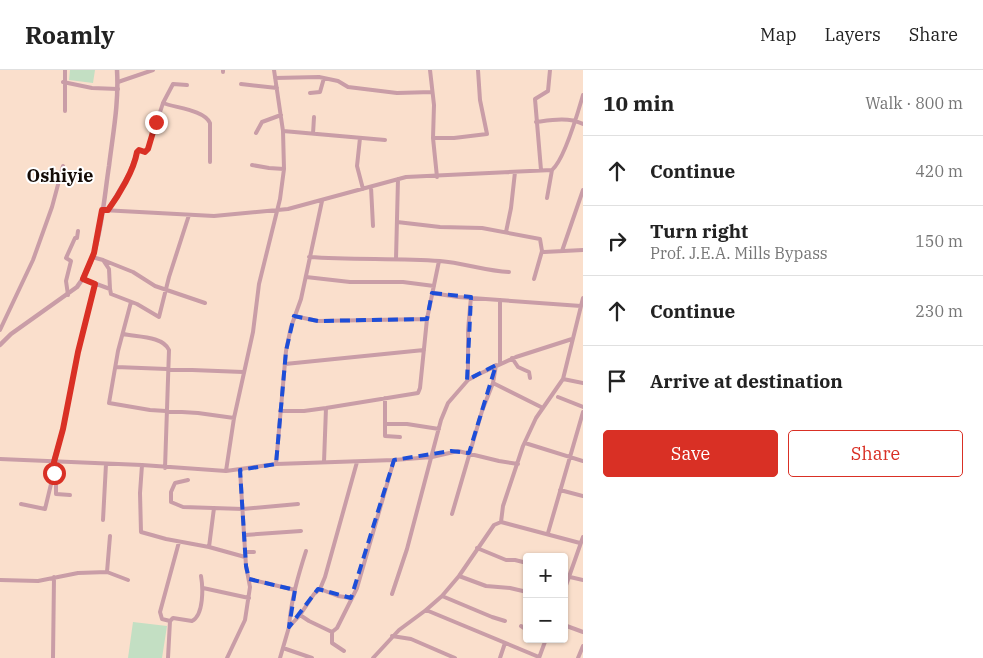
<!DOCTYPE html>
<meta charset="utf-8">
<style>
body{margin:0;font-family:"IBM Plex Serif",serif;background:#f2f2f2;color:#222}
.controls{position:absolute;right:15px;bottom:15px;display:grid;overflow:hidden;border-radius:5px;box-shadow:0 1px 4px #0004}
.controls button{width:45px;height:45px;display:grid;place-items:center;padding:0;border:0;border-bottom:1px solid #e0e0e0;background:#fff;color:#222;font:25px sans-serif}
.stop{position:absolute;width:15px;height:15px;margin:-11px;border:4px solid #d93025;border-radius:50%;background:#fff}
.stop.end{background:#d93025;border-color:#fff;box-shadow:0 1px 5px #0008}
.list{margin:0;padding:0;list-style:none}
h2{display:flex;justify-content:space-between;align-items:center;height:65px;margin:0;padding:0 20px;font-size:21px}
h2 small{font-size:16px;font-weight:400;color:#767676}
.list li{display:grid;grid-template-columns:32px 1fr auto;gap:15px;align-items:center;box-sizing:border-box;height:70px;padding:0 20px;border-top:1px solid #e0e0e0}
.list b{display:block;font-size:19px;white-space:nowrap}
.list p{margin:0;font-size:16px;white-space:nowrap;color:#767676}
.list em{font-size:16px;font-style:normal;color:#767676}
.actions{display:flex;gap:10px;padding:15px 20px}
.actions a{flex:1;padding:11px 0;border:1px solid #d93025;border-radius:5px;text-align:center;font-size:18px;color:#d93025}
.actions .main{background:#d93025;color:#fff}
.icon{flex:none;width:28px;height:28px;fill:none;stroke:currentColor;stroke-width:2;stroke-linecap:round;stroke-linejoin:round}
.map{position:relative;flex:none;width:583px;height:588px;overflow:hidden}
header{display:flex;align-items:center;gap:30px;box-sizing:border-box;height:70px;padding:0 25px;background:#fff;border-bottom:1px solid #e0e0e0}
header strong{font-size:24px}
nav{display:flex;gap:28px;margin-inline-start:auto;font-size:18px}
main{display:flex}
aside{flex:1;background:#fff}
.map>svg:first-child{display:block}
.green{fill:#c3dfc3}
.lines{fill:none;stroke-linecap:round;stroke-linejoin:round}
.minor{stroke:#c99da7;stroke-width:4}
.tertiary{stroke:#c99da7;stroke-width:4.5}
.route{stroke:#d93025;stroke-width:6}
.marked{fill:none;stroke:#1d4ed8;stroke-width:4;stroke-dasharray:10 6;stroke-linejoin:round}
.labels{text-anchor:middle;stroke-width:4;stroke-linejoin:round;paint-order:stroke}
.quarter-label{font-size:18px;font-weight:bold;fill:#140b06;stroke:#fff}
</style>
<header>
<strong>Roamly</strong>
<nav><a>Map</a><a>Layers</a><a>Share</a></nav>
</header>
<main>
<div class="map">
<svg width="583" height="588" viewBox="0 0 583 588">
<rect width="100%" height="100%" fill="#fadfcc"/>
<path class="green" d="M70,0H95L93,13L69,10Z
M133,552L167,556L162,588H128Z"/>
<g class="lines">
<path class="minor" d="M223,0V2
M430,0L434,35L433,68L437,107
M275,8L319,7L338,11L348,17L397,23L432,22
M63,12L92,18L118,19
M118,12L153,0
M241,14L277,18
M187,15L173,14L163,33C176,38 204,40 210,53V92
M310,23L320,22L324,8
M65,41V0
M536,52C552,50 568,47 583,54
M283,61L385,70
M256,63L262,52L281,45
M313,64L314,47
M360,68L357,96L363,119
M433,68H454L487,64L480,30L478,0
M252,95L269,98L284,99
M541,100L535,29L548,21L550,0
M371,117L373,156
M547,128L552,100
M102,140L214,146L288,139L406,107L552,100C565,89 578,42 583,25
M108,140L130,102L137,82L139,80L145,82L148,79L163,33
M397,152L440,157L482,158L540,169L542,181L544,182L583,180
M506,162L511,138L515,102
M562,181L583,120
M92,187L103,190L109,199L110,219
M309,187C353,190 397,188 440,191C464,193 486,201 509,202
M396,189L398,109
M103,190L133,202L155,216L205,233
M306,207L350,212H403L434,216
M83,209L110,219L111,224L137,234L159,247L169,207L189,145
M534,209L542,181
M432,223L458,227L581,236
M68,225L66,211L71,191L66,188L75,168H77L78,161
M131,232L118,281L109,333L150,340L198,343L234,348
M294,246L318,251L427,249
M0,260L33,190L52,137L63,96
M123,264C137,267 163,266 169,280L165,398
M512,288L518,297L529,302L530,308
M285,294L424,280
M500,294V230
M116,297L243,302
M563,309L583,313
M468,310V260L471,227
M493,313L496,295
M558,327L583,337
M385,328V366L400,367
M280,341H304L326,338L418,323L420,318L427,249L439,191
M385,354H407L439,359
M525,373L583,391
M0,389L142,395L226,401L276,394L394,390L432,387L458,381L499,391L518,394
M324,392L326,338
M276,394L286,281L291,257L301,229L322,131
M142,395L140,423L141,462L166,469L209,477L245,487
M226,401L234,348L253,262L259,214L280,129L284,99L283,61L274,0
M52,410L56,412V424L70,425
M188,410L175,413L171,422V432L183,437L243,439L298,434
M560,420L583,426
M21,434L45,439L52,410L53,392L63,359L78,282L95,214
M452,444L482,341L493,313L543,338
M103,450L106,394
M501,452L503,436L523,376L536,348L563,309L583,228
M548,463L583,342
M245,465L301,461
M209,477L214,438
M477,478L506,490H515L527,493
M245,482H254
M107,502L110,466
M459,506L486,516L510,518L527,522
M570,507L583,510
M249,509L295,520
M0,510L38,511L78,503L107,502L128,510
M203,518L249,528
M320,519L338,526L351,528
M564,521L583,467
M392,524L407,479L441,350L448,333L468,310L477,305L516,287L572,269
M442,526L492,547L505,551
M426,540L539,587
M300,545L309,551L332,562L337,558L357,518L394,390
M525,549H527
M170,551L162,549L160,542L179,472
M564,555L583,562
M521,556L527,560
M289,557C291,530 298,506 306,481
M332,562V573L344,581
M392,566L411,569L455,588
M283,578L312,588
M53,588L54,507
M168,588L170,551L173,548L192,551C204,545 203,517 201,506
M227,588L245,550L250,517L246,496L240,400
M280,588L289,557L300,545L314,524L320,519L325,507L357,392
M373,588L399,560L426,540L442,526L459,506L494,455L501,452L580,473
M500,588L505,573
M539,588L546,569
M578,588L583,576"/>
<path class="tertiary" d="M0,275L11,264L77,217C101,186 103,134 109,96C113,63 119,33 117,0"/>
</g>
<g class="lines">
<path class="route" d="M54,403V392L63,359L78,282L95,214L83,209L94,183L102,140H108C119,125 134,100 137,82L139,80L145,82L148,79L156,52"/>
</g>
<path class="marked" d="M432,223L471,227L467,310L496,295L469,383L451,381L394,390L351,528L318,519L289,557L295,520L249,509L246,496L240,400L276,394L286,281L294,246L318,251L427,249Z"/>
<g class="labels">
<g class="quarter-label">
<text x="60" y="112">Oshiyie</text>
</g>
</g>
</svg>
<div class="controls">
<button>+</button>
<button>−</button>
</div>
<div class="stop" style="left:54px;top:403px"></div>
<div class="stop end" style="left:156px;top:52px"></div>
</div>
<aside>
<h2>10 min<small>Walk · 800 m</small></h2>
<ul class="list">
<li><svg class="icon" aria-label="ahead" viewBox="0 0 24 24"><path d="M12 20V5M6 11l6-6 6 6"/></svg><div><b>Continue</b></div><em>420 m</em></li>
<li><svg class="icon" aria-label="right" viewBox="0 0 24 24"><path d="M7 20v-9h11M14 6l5 5-5 5"/></svg><div><b>Turn right</b><p>Prof. J.E.A. Mills Bypass</p></div><em>150 m</em></li>
<li><svg class="icon" aria-label="ahead" viewBox="0 0 24 24"><path d="M12 20V5M6 11l6-6 6 6"/></svg><div><b>Continue</b></div><em>230 m</em></li>
<li><svg class="icon" aria-label="arrive" viewBox="0 0 24 24"><path d="M6 21V4h12l-3 4 3 4H6"/></svg><div><b>Arrive at destination</b></div></li>
</ul>
<div class="actions"><a class="main">Save</a><a>Share</a></div>
</aside>
</main>
